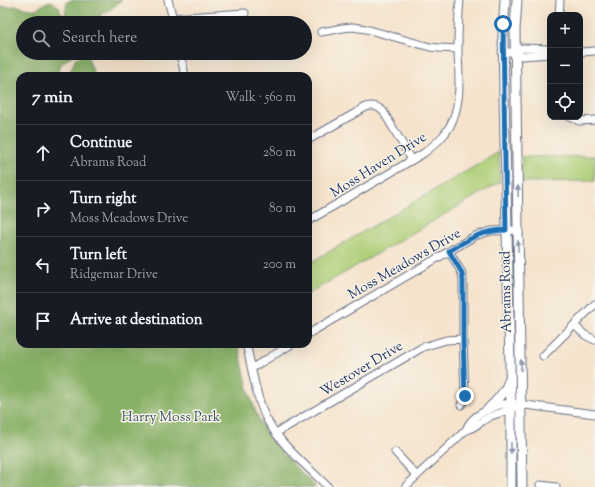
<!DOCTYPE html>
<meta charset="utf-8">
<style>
body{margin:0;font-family:"Sorts Mill Goudy",serif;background:#242831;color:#f1f3f6}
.controls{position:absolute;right:12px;top:12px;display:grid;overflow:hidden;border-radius:8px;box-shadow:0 4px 16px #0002}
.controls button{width:36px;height:36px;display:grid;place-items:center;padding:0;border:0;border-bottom:1px solid #363941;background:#171b24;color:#f1f3f6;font:20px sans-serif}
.stop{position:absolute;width:12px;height:12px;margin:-9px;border:3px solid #1f6fb2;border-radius:50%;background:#fff}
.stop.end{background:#1f6fb2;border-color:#fff;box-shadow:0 1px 4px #0008}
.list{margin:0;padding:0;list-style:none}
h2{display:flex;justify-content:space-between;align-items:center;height:52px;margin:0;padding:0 16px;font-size:17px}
h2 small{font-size:13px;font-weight:400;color:#9ea1a6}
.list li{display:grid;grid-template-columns:26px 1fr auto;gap:12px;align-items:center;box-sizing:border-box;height:56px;padding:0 16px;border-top:1px solid #363941}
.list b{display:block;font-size:15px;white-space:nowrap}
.list p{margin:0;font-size:13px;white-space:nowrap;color:#9ea1a6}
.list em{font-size:13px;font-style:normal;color:#9ea1a6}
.icon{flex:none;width:22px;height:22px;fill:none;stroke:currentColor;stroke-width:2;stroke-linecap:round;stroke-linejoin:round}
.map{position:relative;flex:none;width:595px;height:487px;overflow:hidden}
.search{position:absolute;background:#171b24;box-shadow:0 4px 16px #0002;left:16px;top:16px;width:296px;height:44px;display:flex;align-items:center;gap:10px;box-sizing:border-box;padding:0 14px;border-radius:22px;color:#9ea1a6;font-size:15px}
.panel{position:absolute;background:#171b24;box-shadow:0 4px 16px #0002;left:16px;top:72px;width:296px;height:276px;border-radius:12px}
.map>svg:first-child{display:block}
.green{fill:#abcd75;stroke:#637e6a}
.forest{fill:#88b066;stroke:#527062}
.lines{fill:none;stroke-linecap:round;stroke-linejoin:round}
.minor-casing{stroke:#676e84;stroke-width:9}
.major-casing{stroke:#676e84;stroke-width:11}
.minor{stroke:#fff;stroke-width:7}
.major{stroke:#fff;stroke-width:9}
.oneway{fill:#8d97ae}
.route{stroke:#1f6fb2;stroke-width:5}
.labels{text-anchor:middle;stroke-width:3;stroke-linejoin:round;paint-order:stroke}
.street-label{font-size:14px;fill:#1b2f5e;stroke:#f7f3e8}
.park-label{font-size:14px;fill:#3f5664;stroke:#f7f3e8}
</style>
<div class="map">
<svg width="595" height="487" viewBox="0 0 595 487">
<rect width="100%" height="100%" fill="#f7f3e8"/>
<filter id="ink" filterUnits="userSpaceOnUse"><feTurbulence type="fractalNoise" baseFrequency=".025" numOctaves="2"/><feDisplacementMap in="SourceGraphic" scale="8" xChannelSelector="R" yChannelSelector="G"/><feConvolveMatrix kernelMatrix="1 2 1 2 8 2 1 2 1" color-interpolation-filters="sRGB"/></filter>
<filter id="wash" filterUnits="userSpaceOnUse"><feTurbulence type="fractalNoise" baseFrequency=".012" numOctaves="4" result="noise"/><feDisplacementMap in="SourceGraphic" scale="16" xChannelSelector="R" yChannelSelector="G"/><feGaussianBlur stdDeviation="0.9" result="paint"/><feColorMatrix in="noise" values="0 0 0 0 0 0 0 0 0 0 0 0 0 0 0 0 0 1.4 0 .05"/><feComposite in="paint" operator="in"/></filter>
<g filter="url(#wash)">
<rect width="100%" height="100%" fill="#f5e3cc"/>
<path class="green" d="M499,152L500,182L308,294V264Z
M595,156V181L522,182L521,157Z"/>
<path class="forest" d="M72,0C77,0 83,1 88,0H122L106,13L101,12L102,22V23H23V53H74L73,55L61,64L58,72L66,76H20V344H238C245,372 250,409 266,432C280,453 299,470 316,487H0V7L17,6L30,9H37L45,3L51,1L59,7L60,11L65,16L67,2Z
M83,55L88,58L95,76H68L76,58Z"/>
</g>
<g filter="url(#ink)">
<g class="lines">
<defs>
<path id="minor" d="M168,0L174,23
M559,15L560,0
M172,18L245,13
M321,32L343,28L353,27L366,29L430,47L439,48L458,49
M503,52H515L522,48L550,49
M515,52L522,56L550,54
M580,52L595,51
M180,53L185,76
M570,117L579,121L595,120
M308,140L366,107C373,105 377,106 383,111L412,160
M308,221L424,153C434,145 444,137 450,126C462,103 459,77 458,53C458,35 458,18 460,0
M449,251L462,273L463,281V339L465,396L464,401L461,405
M574,325L585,335L595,340
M308,334L475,236L491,231L518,230
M246,344C252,367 255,394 265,416C279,444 306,465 328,487
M543,356L595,304
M252,368L292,344
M466,430C475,428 481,421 489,417C497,413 506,412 514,408
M276,433L423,347L446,340L463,339
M395,452L417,476
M540,485L556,487
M405,487L466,430C471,414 495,405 510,403L595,414"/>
<path id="major" d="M505,0L503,33L504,96L511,409V487
M517,0L515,30L522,487
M488,409C497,401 505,393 509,381"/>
</defs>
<use href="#minor" class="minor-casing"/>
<use href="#major" class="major-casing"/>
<use href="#minor" class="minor"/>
<use href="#major" class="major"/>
</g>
<defs><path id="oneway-solid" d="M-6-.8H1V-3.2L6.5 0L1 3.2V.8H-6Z"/></defs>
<g class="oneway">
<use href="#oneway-solid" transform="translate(518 191) rotate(-91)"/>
<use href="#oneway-solid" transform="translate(518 246) rotate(-91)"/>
<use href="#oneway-solid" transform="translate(521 365) rotate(-91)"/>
<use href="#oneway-solid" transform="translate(511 448) rotate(90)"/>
</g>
</g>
<g class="lines" filter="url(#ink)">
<path class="route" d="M465,396L463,339V281L462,273L449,251C471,238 480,231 506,230L503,24"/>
</g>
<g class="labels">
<g class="street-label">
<text transform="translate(378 164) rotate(-32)" y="5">Moss Haven Drive</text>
<text transform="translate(404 263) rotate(-30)" y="5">Moss Meadows Drive</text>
<text transform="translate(505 292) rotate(-91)" y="5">Abrams Road</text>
<text transform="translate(361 368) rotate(-31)" y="5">Westover Drive</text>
</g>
<g class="park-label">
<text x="171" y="421">Harry Moss Park</text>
</g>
</g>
</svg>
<div class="controls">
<button>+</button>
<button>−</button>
<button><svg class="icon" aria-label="locate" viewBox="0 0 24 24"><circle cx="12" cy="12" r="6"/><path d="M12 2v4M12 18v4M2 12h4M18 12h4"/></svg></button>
</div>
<div class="stop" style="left:503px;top:24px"></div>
<div class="stop end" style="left:465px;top:396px"></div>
<div class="search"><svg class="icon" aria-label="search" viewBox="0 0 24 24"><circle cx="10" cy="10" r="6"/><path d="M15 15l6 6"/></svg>Search here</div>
<section class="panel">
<h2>7 min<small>Walk · 560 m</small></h2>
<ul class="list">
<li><svg class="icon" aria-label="ahead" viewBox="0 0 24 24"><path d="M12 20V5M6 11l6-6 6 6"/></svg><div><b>Continue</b><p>Abrams Road</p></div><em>280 m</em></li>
<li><svg class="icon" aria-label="right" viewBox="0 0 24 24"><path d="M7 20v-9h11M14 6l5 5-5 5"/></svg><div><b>Turn right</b><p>Moss Meadows Drive</p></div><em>80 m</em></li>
<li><svg class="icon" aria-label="left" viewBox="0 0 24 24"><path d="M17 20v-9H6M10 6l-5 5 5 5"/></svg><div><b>Turn left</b><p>Ridgemar Drive</p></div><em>200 m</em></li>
<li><svg class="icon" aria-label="arrive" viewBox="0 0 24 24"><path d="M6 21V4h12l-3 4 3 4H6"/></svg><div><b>Arrive at destination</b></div></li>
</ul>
</section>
</div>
